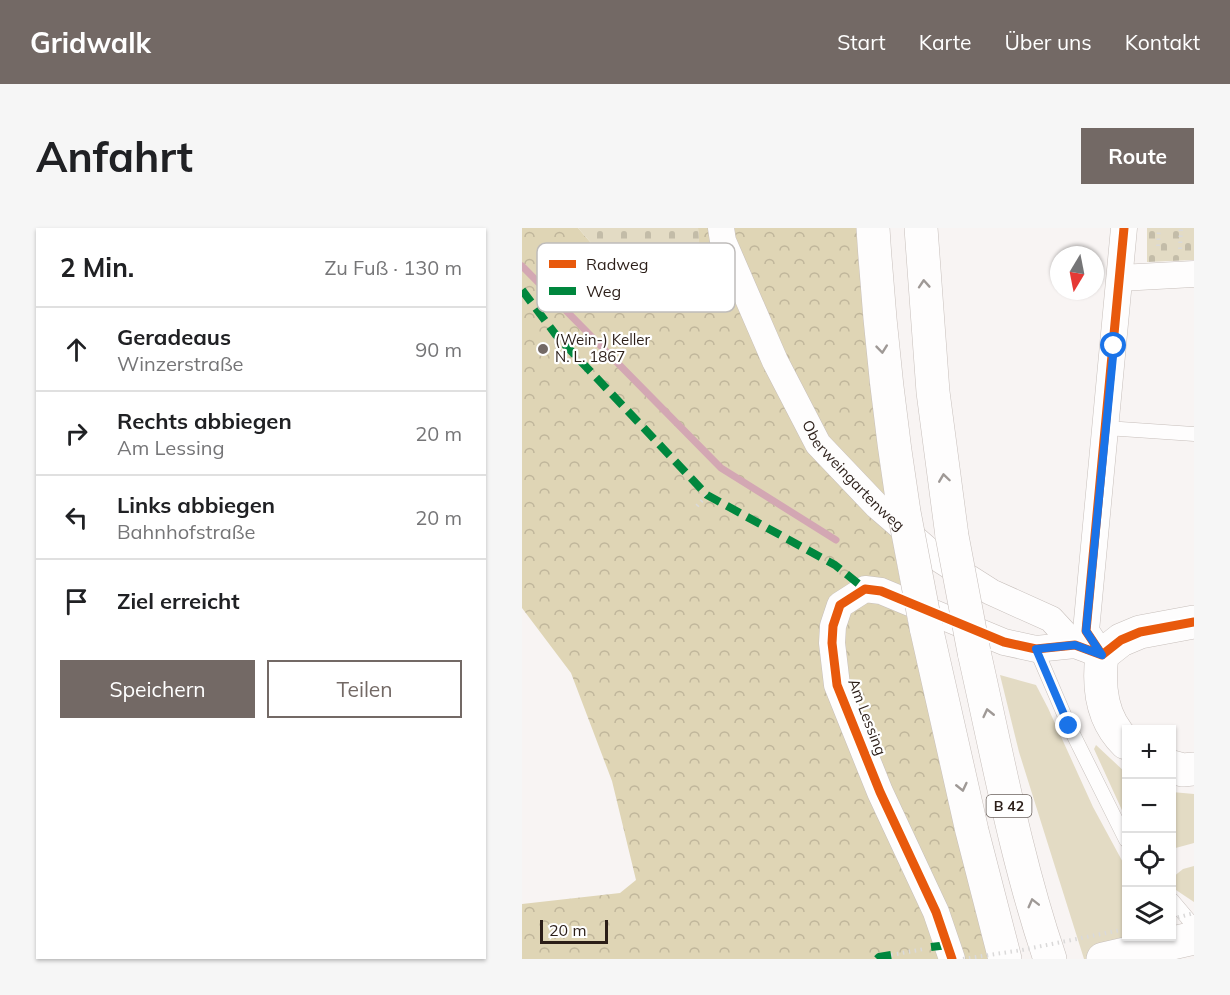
<!DOCTYPE html>
<html lang="de">
<meta charset="utf-8">
<style>
body{margin:0;font-family:Mulish,sans-serif;background:#f6f6f6;color:#202124}
.controls{position:absolute;right:18px;bottom:18px;display:grid;overflow:hidden;border-radius:0px;box-shadow:0 2px 4px #0004}
.controls button{width:54px;height:54px;display:grid;place-items:center;padding:0;border:0;border-bottom:2px solid #e0e0e0;background:#fff;color:#202124;font:30px sans-serif}
.compass{position:absolute;left:528px;top:18px;width:54px;height:54px;border-radius:50%;background:#fff;box-shadow:0 2px 4px #0004;rotate:190deg}
.scale{position:absolute;left:18px;bottom:15px;width:68px;box-sizing:border-box;padding-left:6px;border:3px solid #2b1e18;border-top:0;font-size:16px;line-height:21px;white-space:nowrap;color:#2b1e18;-webkit-text-stroke:4px #fff;paint-order:stroke}
.stop{position:absolute;width:18px;height:18px;margin:-14px;border:4px solid #1a73e8;border-radius:50%;background:#fff}
.stop.end{background:#1a73e8;border-color:#fff;box-shadow:0 2px 6px #0008}
.list{margin:0;padding:0;list-style:none}
h2{display:flex;justify-content:space-between;align-items:center;height:78px;margin:0;padding:0 24px;font-size:26px}
h2 small{font-size:20px;font-weight:400;color:#757577}
.list li{display:grid;grid-template-columns:39px 1fr auto;gap:18px;align-items:center;box-sizing:border-box;height:84px;padding:0 24px;border-top:2px solid #e0e0e0}
.list b{display:block;font-size:22px;white-space:nowrap}
.list p{margin:0;font-size:20px;white-space:nowrap;color:#757577}
.list em{font-size:20px;font-style:normal;color:#757577}
.actions{display:flex;gap:12px;padding:18px 24px}
.actions a{flex:1;padding:14px 0;border:2px solid #736965;border-radius:0px;text-align:center;font-size:21px;color:#736965}
.actions .main{background:#736965;color:#fff}
.icon{flex:none;width:33px;height:33px;fill:none;stroke:currentColor;stroke-width:2;stroke-linecap:round;stroke-linejoin:round}
.map{position:relative;flex:none;width:672px;height:731px;overflow:hidden;border-radius:0px}
header{display:flex;align-items:center;gap:36px;box-sizing:border-box;height:84px;padding:0 30px;background:#736965;color:#fff}
header strong{font-size:28px}
nav{display:flex;gap:33px;margin-inline-start:auto;font-size:21px}
.intro{display:flex;align-items:center;justify-content:space-between;box-sizing:border-box;height:144px;padding:0 36px}
h1{margin:0;font-size:42px}
.button{padding:15px 27px;border-radius:0px;background:#736965;color:#fff;font-size:21px;font-weight:700}
main{display:flex;gap:36px;padding:0 36px}
aside{flex:1;background:#fff;border-radius:0px;box-shadow:0 2px 4px #0004}
.map>svg:first-child{display:block}
.grass{fill:#e3dbc4}
.forest{fill:url(#forest-crowns)}
.cemetery{fill:url(#cemetery-stones)}
.lines{fill:none;stroke-linecap:round;stroke-linejoin:round}
.stream{stroke:#d3a7b3;stroke-width:7}
.lane-casing{stroke:#c7bfbb;stroke-width:15}
.street-casing{stroke:#c7bfbb;stroke-width:27}
.secondary-casing{stroke:#c7bfbb;stroke-width:34}
.primary-casing{stroke:#c7bfbb;stroke-width:34}
.highway-casing{stroke:#c7bfbb;stroke-width:34}
.path{stroke:#dad9d9;stroke-width:4;stroke-dasharray:1.5 4.5;stroke-linecap:butt}
.lane{stroke:#fefdfd;stroke-width:14}
.street{stroke:#fefdfd;stroke-width:26}
.secondary{stroke:#fefdfd;stroke-width:33}
.primary{stroke:#fefdfd;stroke-width:33}
.highway{stroke:#fefdfd;stroke-width:33}
.highway-bridge-casing{stroke:#c7bfbb;stroke-width:34;stroke-linecap:butt}
.path-bridge{stroke:#dad9d9;stroke-width:4;stroke-dasharray:1.5 4.5;stroke-linecap:butt}
.highway-bridge{stroke:#fefdfd;stroke-width:33}
.quiet{stroke:#00873e;stroke-width:8;stroke-dasharray:15 8;stroke-linecap:butt}
.cycleway-casing{stroke:#fff;stroke-width:13}
.cycleway{stroke:#e8590c;stroke-width:9}
.oneway{stroke:#9f9996}
.route{stroke:#1a73e8;stroke-width:8}
.poi-dot{fill:#736965;stroke:#fff;stroke-width:2}
.labels{text-anchor:middle;stroke-width:4.5;stroke-linejoin:round;paint-order:stroke}
.shield{fill:#fff;stroke:#6b625d;stroke-width:1.5}
.shield-label{font-size:14px;font-weight:bold;fill:#2b1e18}
.poi-label{font-size:15px;fill:#2b1e18;stroke:#fff;text-anchor:start}
.street-label{font-size:15px;fill:#2b1e18;stroke:#fff}
.key{fill:#fff;stroke:#bfbcba;stroke-width:1.5}
.key-label{font-size:16px;fill:#2b1e18}
</style>
<header>
<strong>Gridwalk</strong>
<nav><a>Start</a><a>Karte</a><a>Über uns</a><a>Kontakt</a></nav>
</header>
<div class="intro"><h1>Anfahrt</h1><a class="button">Route</a></div>
<main>
<aside>
<h2>2 Min.<small>Zu Fuß · 130 m</small></h2>
<ul class="list">
<li><svg class="icon" aria-label="ahead" viewBox="0 0 24 24"><path d="M12 20V5M6 11l6-6 6 6"/></svg><div><b>Geradeaus</b><p>Winzerstraße</p></div><em>90 m</em></li>
<li><svg class="icon" aria-label="right" viewBox="0 0 24 24"><path d="M7 20v-9h11M14 6l5 5-5 5"/></svg><div><b>Rechts abbiegen</b><p>Am Lessing</p></div><em>20 m</em></li>
<li><svg class="icon" aria-label="left" viewBox="0 0 24 24"><path d="M17 20v-9H6M10 6l-5 5 5 5"/></svg><div><b>Links abbiegen</b><p>Bahnhofstraße</p></div><em>20 m</em></li>
<li><svg class="icon" aria-label="arrive" viewBox="0 0 24 24"><path d="M6 21V4h12l-3 4 3 4H6"/></svg><div><b>Ziel erreicht</b></div></li>
</ul>
<div class="actions"><a class="main">Speichern</a><a>Teilen</a></div>
</aside>
<div class="map">
<svg width="672" height="731" viewBox="0 0 672 731">
<defs>
<pattern id="forest-crowns" width="20" height="18" patternUnits="userSpaceOnUse" patternTransform="scale(1.5)"><rect width="20" height="18" fill="#dfd5b5"/><path d="M2 6a3 3 0 1 1 6 0M12 15a3 3 0 1 1 6 0" fill="none" stroke="#c0b69b"/></pattern>
<pattern id="cemetery-stones" width="16" height="16" patternUnits="userSpaceOnUse" patternTransform="scale(1.5)"><rect width="16" height="16" fill="#e3dbc4"/><path d="M2 7V4a2 2 0 0 1 4 0v3zM10 15v-3a2 2 0 0 1 4 0v3z" fill="#c3bca8"/></pattern>
</defs>
<rect width="100%" height="100%" fill="#f8f4f3"/>
<path class="grass" d="M478,447L514,457L526,480L571,579L604,640V708L628,709L630,731H562L497,524Z
M574,517L604,545V591L572,521Z
M650,564L672,566V615L650,621Z
M672,638V674L654,662L651,649L661,641Z"/>
<path class="forest" d="M0,0H56L77,24L126,50L179,51L176,0H338L364,276L385,390L466,731H0V676L98,665L114,652L90,553L49,445L0,380Z"/>
<path class="cemetery" d="M56,0H176L180,51L126,50L77,24Z
M625,0H672V32L625,34Z"/>
<g class="lines">
<path class="stream" d="M0,38L199,240L314,312"/>
<defs>
<path id="lane" d="M584,200L672,206
M514,421L547,498L604,612
M650,672L672,698"/>
<g id="street">
<path id="s1" d="M199,0L201,13L253,133L296,216L355,278L414,329L469,364L529,391L553,417"/>
<path d="M598,50L672,46"/>
<path d="M580,427L564,403L602,0"/>
<path d="M430,731L414,684L358,564L315,457L310,415L311,398L318,377L343,361L359,363L482,414L514,421L553,417L580,427"/>
</g>
<path id="secondary" d="M604,515C579,491 576,459 580,427L599,412L618,404L672,394
M650,539L661,542L672,541"/>
<path id="primary" d="M581,731L672,710"/>
<path id="highway" d="M351,0C357,95 367,189 382,284
M399,0L411,164L430,308
M404,399L450,603L483,731
M452,424C475,526 494,631 528,731"/>
</defs>
<use href="#lane" class="lane-casing"/>
<use href="#street" class="street-casing"/>
<use href="#secondary" class="secondary-casing"/>
<use href="#primary" class="primary-casing"/>
<use href="#highway" class="highway-casing"/>
<path class="path" d="M636,18L637,0
M658,21L659,0
M175,278L185,267
M369,727L402,721"/>
<use href="#lane" class="lane"/>
<use href="#street" class="street"/>
<use href="#secondary" class="secondary"/>
<use href="#primary" class="primary"/>
<use href="#highway" class="highway"/>
<defs>
<path id="highway-bridge" d="M382,284L404,399
M430,308L452,424"/>
</defs>
<use href="#highway-bridge" class="highway-bridge-casing"/>
<path class="path-bridge" d="M650,691L672,685
M441,731L500,722L604,701"/>
<use href="#highway-bridge" class="highway-bridge"/>
<path class="quiet" d="M0,62L34,107L185,267L313,337L343,361
M409,719L426,717
M355,731L357,729L369,727"/>
<defs>
<path id="cycleway" d="M580,427L564,403L602,0
M580,427L599,412L618,404L672,394
M430,731L414,684L358,564L315,457L310,415L311,398L318,377L343,361L359,363L482,414L514,421L553,417L580,427"/>
</defs>
<use href="#cycleway" class="cycleway-casing"/>
<use href="#cycleway" class="cycleway"/>
</g>
<defs><path id="oneway-chevron" d="M-2-3.5L2.5 0L-2 3.5" fill="none" stroke-width="1.6" stroke-linecap="round" stroke-linejoin="round" transform="scale(1.5)"/></defs>
<g class="oneway">
<use href="#oneway-chevron" transform="translate(402 56) rotate(-94)"/>
<use href="#oneway-chevron" transform="translate(360 121) rotate(84)"/>
<use href="#oneway-chevron" transform="translate(422 250) rotate(-98)"/>
<use href="#oneway-chevron" transform="translate(466 485) rotate(-103)"/>
<use href="#oneway-chevron" transform="translate(440 559) rotate(77)"/>
<use href="#oneway-chevron" transform="translate(511 675) rotate(-104)"/>
</g>
<g class="lines">
<path class="route" d="M547,498L514,421L553,417L580,427L564,403L592,118"/>
</g>
<circle class="poi-dot" cx="21" cy="121" r="6"/>
<g class="labels">
<rect class="shield" x="464.5" y="567" width="45" height="22" rx="4.5"/>
<g class="shield-label">
<text x="487" y="583">B 42</text>
</g>
<g class="poi-label">
<text x="33" y="117">(Wein-) Keller<tspan x="33" dy="17">N. L. 1867</tspan></text>
</g>
<g class="street-label">
<text dy="5" stroke="none"><textPath href="#s1" startOffset="284">Oberweingartenweg</textPath></text>
<text transform="translate(345 489) rotate(69)" y="5">Am Lessing</text>
</g>
</g>
<rect x="15" y="15" width="198" height="69" rx="9" class="key"/>
<rect x="27" y="32" width="27" height="8" fill="#e8590c"/>
<rect x="27" y="59" width="27" height="8" fill="#00873e"/>
<g class="key-label">
<text x="64" y="42">Radweg</text>
<text x="64" y="69">Weg</text>
</g>
</svg>
<div class="controls">
<button>+</button>
<button>−</button>
<button><svg class="icon" aria-label="locate" viewBox="0 0 24 24"><circle cx="12" cy="12" r="6"/><path d="M12 2v4M12 18v4M2 12h4M18 12h4"/></svg></button>
<button><svg class="icon" aria-label="layers" viewBox="0 0 24 24"><path d="M12 4l9 5-9 5-9-5zM3 14l9 5 9-5"/></svg></button>
</div>
<svg class="compass" viewBox="-18 -18 36 36"><path d="M0-13l5 13h-10z" fill="#e53935"/><path d="M0 13l5-13h-10z" fill="#757577"/></svg>
<div class="scale">20 m</div>
<div class="stop" style="left:592px;top:118px"></div>
<div class="stop end" style="left:547px;top:498px"></div>
</div>
</main>
